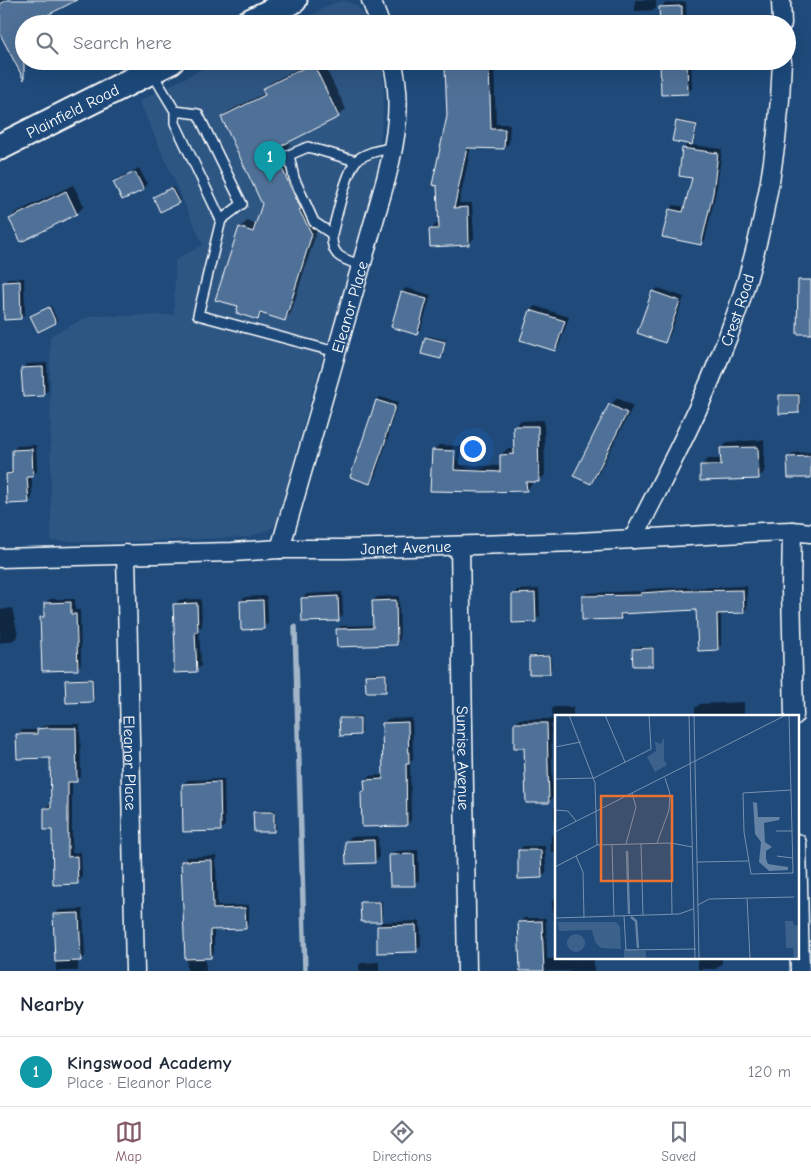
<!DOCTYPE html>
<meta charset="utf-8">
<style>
body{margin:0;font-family:"Comic Neue",sans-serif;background:#f6f6f7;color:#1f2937}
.you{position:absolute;left:472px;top:448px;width:18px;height:18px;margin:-12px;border:4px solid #fff;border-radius:50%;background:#1a73e8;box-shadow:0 0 0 8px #1a73e833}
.badge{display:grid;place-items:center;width:32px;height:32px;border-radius:50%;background:#845c67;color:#fff;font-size:16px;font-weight:700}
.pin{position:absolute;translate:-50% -41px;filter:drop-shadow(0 1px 2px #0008)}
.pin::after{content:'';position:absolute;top:26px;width:18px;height:15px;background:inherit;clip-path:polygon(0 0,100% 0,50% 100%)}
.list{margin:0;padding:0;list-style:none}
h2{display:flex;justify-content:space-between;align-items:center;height:65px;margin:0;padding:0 20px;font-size:21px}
h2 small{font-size:16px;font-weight:400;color:#747a83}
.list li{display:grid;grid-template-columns:32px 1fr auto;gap:15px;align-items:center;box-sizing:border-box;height:70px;padding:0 20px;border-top:1px solid #e0e1e3}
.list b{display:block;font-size:19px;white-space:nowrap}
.list p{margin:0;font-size:16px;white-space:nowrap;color:#747a83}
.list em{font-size:16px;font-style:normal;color:#747a83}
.icon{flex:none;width:28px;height:28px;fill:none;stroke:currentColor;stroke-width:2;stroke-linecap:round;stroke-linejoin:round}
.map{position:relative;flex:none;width:811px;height:971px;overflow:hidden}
.search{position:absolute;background:#fff;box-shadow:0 5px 20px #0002;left:15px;right:15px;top:15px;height:55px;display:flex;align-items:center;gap:12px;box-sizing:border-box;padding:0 18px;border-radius:28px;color:#747a83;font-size:19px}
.sheet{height:135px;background:#fff}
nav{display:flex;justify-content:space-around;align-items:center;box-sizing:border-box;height:70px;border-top:1px solid #e0e1e3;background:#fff;font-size:14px;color:#747a83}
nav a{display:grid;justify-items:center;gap:2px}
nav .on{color:#845c67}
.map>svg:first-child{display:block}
.built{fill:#2e5683}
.shadow{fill:#0007}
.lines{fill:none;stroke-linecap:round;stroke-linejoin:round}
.stream{stroke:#a3b5c8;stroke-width:5.5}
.building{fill:#507197;stroke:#fff}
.service-casing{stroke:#fff;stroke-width:12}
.minor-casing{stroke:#fff;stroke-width:21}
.secondary-casing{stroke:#fff;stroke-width:29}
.service{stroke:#1f4a7a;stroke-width:9}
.minor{stroke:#1f4a7a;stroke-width:18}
.secondary{stroke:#1f4a7a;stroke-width:25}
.labels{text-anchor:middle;stroke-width:4;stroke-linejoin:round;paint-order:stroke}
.street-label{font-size:16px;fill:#fff;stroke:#1f4a7a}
.inset-river{fill:none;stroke:#6583a4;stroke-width:2.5}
.inset-road{fill:none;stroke:#7992af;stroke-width:1}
.view{fill:#eb7230;fill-opacity:0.15;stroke:#eb7230;stroke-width:2.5}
.inset-edge{fill:none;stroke:#fff;stroke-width:2.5}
</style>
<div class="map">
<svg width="811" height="971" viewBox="0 0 811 971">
<rect width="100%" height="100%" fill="#1f4a7a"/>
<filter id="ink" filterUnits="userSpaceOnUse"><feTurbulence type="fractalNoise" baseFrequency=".02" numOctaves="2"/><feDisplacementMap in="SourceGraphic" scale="10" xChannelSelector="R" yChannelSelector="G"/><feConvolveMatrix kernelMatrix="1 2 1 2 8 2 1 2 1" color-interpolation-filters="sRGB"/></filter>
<g filter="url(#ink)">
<path class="built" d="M342,1L348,2L357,6L364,14L368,24H293L334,3Z
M218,61H380L383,74L384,87L382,124L377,174L373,196L312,392L277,523L270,529L249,537L121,542L51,541L50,336L90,316L174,315L175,260L203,245L139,101Z"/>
<path class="shadow" d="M2,0H64L37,19L39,24H24V61H30L19,67L0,31V1Z
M635,0H656V8L654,10L635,11Z
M686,2L687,24H661V8L665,3Z
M312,61H322L346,109L339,115L289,141L290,145L284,151L307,201L318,227L291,313L284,320L264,313L258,318L240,228L247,221L257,224L263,204L222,117L229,111L265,93L264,89L270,83Z
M494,61L496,124H510L509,143L504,148L471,147L459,203H472L474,238L469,244L431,230L436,224H440L448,116L446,67L452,62Z
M661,61H691L692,88L688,92Z
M679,120L698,124L694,142L691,145L722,149L717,187L705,240L701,244L664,236L670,209L674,205L686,207L693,176L683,149L688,143L677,122Z
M139,168L147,184L143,189L115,182L119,178Z
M73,185L84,206L77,213L21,241L11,219L17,212Z
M173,187L180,200L178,202L154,197Z
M8,278H24L25,314L20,318L4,283Z
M406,288L431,295L421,329L417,333L392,326L402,292Z
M658,288L684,297L669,337L665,341L653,292Z
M51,306L57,320L56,322L34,315Z
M535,306L569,317L559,345L555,350L531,310Z
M428,336L446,340L443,355L441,357L426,338Z
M47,363L48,390L44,394L23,369L27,364Z
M800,393L801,410L799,412L780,396L782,394Z
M380,397L398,402L388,434L389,435L374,479L370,483L377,400Z
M617,398L633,406L597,476L591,483L575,475L611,405Z
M544,420L545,475L539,481H532V484L526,490H431L433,451L439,445L461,446L460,465L502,466L501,455L507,449H515V427L520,421Z
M764,440L765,471L758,478L701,466L708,459H722L721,449L728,442Z
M36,445L37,471L32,476V498L28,502L7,474L11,470H14L13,450L17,446Z
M811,452V476L789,457L793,453Z
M747,586V608L743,612H721V645L717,649L697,609L624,614L620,618L583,597L587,593L644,591L646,589L687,587V588Z
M539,589L540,616L535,621L513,595L517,590Z
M342,592L343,615L338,620L302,598L307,594Z
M267,596L268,623L264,627L241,601L245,597Z
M399,596L400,640L396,643L337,630L341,626L374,625L373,601L377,597Z
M50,599H75V610H80L81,664L77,668L42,618L45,614V604Z
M201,599L202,626L199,628L201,666L196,671L176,652L175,605L179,600Z
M12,608L18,635L14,640L0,643V610Z
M635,647H654V662L652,664L634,649Z
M532,655H551V670L549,672L530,657Z
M369,673H387L388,689L386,690L367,675Z
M93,678L94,699L92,701L66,680L68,679Z
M744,702V716H695V708L700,704Z
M554,707H573V716H556V724L551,725L553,797L549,802L515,724L519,719H553L552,709Z
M361,716L362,732L360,734L341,719L343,717Z
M412,718L413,759L410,762L411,820L407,825L363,792L366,789L365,780L370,776L385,775L383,723L388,719Z
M51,724H80L81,776L76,781H72V853L81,852L82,878L77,882L53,829L45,808L50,804H53L51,757L18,735L22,730H38L43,726Z
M224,779L225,825L221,830L183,784L188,780Z
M556,806V852H551V836L554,833V808Z
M275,810L276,829L274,830L255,813L256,811Z
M378,836L379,858L374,862L346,841L351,837Z
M523,846H545L546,872L541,877L519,851Z
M418,850L419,880L414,884L390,855L395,851Z
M216,856L217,906L249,905V923L245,927L214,928V953L210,957H205L206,971H187L183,861L187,857Z
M556,899V920H553L552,901Z
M363,901H382V919L381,921L361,903Z
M83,909L85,956L80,960H78V971H56L55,914L59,910Z
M524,918H546L547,959L594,958V971H521L520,922Z
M420,921L421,946L416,951L378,926L382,922Z
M698,957H722V963L716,969H698Z
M379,962V971H359V965L361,963Z
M750,970V971H725H726Z"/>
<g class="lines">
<path class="stream" d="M295,627L305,971"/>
</g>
<path class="building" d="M7,0H77L30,24H24V80L0,34V4Z
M682,6V24H660L659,7Z
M660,61H687L688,94L661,95Z
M313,63L339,117L281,146L284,152L283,153L276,156L301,209L299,210L312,234L285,321L260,313L258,320L236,313L238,306L215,300L239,227L253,232L262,204L221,117L265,95L262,89Z
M489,65L491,129H505L504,149L467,148L454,208L468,207L469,245L430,247L429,229H439L437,186L432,185L447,116L445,67Z
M676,121L697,125L692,145L672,141Z
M682,148L718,153L713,193L701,245L662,237L669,209L683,212L692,178L679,176Z
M135,172L144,190L122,200L113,182Z
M171,188L179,203L160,212L153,197Z
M66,191L77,214L21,242L9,219Z
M798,280H811V334H797Z
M20,281L21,319L4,320L3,282Z
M652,291L680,301L665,343L637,333Z
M401,292L427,299L417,335L391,327Z
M49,307L56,323L38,332L30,316Z
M530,310L565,321L555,351L520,340Z
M425,337L445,342L441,359L421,354Z
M43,367L44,396L23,397L21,368Z
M779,395H799V413L779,414Z
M376,400L395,406L385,438L386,439L370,484L350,477Z
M609,404L627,413L591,484L573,476Z
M513,426H538L539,482H526L527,491L485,492L430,491L432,450L455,451L454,470L500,472V455L514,454Z
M758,447L759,479L700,481V465H721L720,448Z
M32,449L33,477H27L29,503L7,504L6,474L12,473V450Z
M811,456V478H788L787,457Z
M683,590L684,591L743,590L744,613L717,614L718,650L698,651L696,610L620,614L621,619L582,620V596L641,595V593Z
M535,593L536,622L512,623V594Z
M338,596L339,621L302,622L301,598Z
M263,600L264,629L241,630L240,601Z
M396,600L397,645L337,647L336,629L373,628L372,601Z
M71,602V614H76L78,670L42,671L40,617H44V603Z
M197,603L198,632H195L197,672L174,673V652H175L173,604Z
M653,648V666H633L632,649Z
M549,656L550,674H529V657Z
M386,674V692H366L365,675Z
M92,679L93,702L66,703L65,680Z
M339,718H360V735L340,736Z
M408,722L409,764H406L407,826L362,827L361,792L365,791L364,780L383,779L382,723Z
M514,723H547L549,803H526L524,748H514Z
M46,728H76L77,782H68V857L77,856L78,884L53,885L52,830H44V808H51L50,758L17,759L16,734H37V729Z
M220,782L221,831L183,832L182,784Z
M253,812H274V832H254Z
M374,840L375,863L346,864L345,841Z
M518,850H541L542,878L518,879Z
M414,854L415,886H390L389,855Z
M212,860L213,909L245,908L246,929L210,930L211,958L185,959L181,861Z
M360,902H380L381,922H361Z
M79,913L81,961L55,962L53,914Z
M542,921L544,971H520L518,922Z
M416,925L417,952L377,953V926Z"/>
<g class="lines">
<defs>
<path id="service" d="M151,71L175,111V123L221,220L198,315L336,352
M175,111L198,114L242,204L221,220
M332,234L314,222L294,178L289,155L308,147L356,161
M361,265C342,259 331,257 332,234C336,219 347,169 357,160C366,152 382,150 394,147"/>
<g id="minor">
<path d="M371,0L380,24"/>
<path d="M781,0L782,24"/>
<path d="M792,531L791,589L794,716"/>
<path id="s1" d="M633,539C662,481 693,424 717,364C757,269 779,164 782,61"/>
<path id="s2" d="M460,546L467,971"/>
<path id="s3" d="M280,549L386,179C396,141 403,100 392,61"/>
<path id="s4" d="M126,554L135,971"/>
<path id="s5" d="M0,558L232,552L280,549H345L578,542L762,532L792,531L811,533"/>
<path d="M797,843L800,971"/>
</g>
<g id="secondary">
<path d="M246,24L294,0"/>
<path id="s6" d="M0,147L171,61"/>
</g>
</defs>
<use href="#service" class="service-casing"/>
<use href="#minor" class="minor-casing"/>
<use href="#secondary" class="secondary-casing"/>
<use href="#service" class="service"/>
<use href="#minor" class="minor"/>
<use href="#secondary" class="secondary"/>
</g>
</g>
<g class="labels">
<g class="street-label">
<text dy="6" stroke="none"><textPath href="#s6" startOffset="81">Plainfield Road</textPath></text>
<text dy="6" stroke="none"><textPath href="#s3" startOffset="252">Eleanor Place</textPath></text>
<text dy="6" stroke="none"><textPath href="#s1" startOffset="252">Crest Road</textPath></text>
<text dy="6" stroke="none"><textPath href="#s5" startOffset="406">Janet Avenue</textPath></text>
<text dy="6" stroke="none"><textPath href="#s2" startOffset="212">Sunrise Avenue</textPath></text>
<text dy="6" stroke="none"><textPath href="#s4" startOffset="209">Eleanor Place</textPath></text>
</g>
</g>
<g transform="translate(555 715)">
<rect width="244" height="244" fill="#1f4a7a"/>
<path d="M109,22V45L112,50L100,57L92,42L101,36L100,27L106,29ZM230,206H238L239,210L244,211V243H239L238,233H231ZM3,207H61L65,212L66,234L46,233L40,227L37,215L4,216ZM12 228a9 9 0 1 1 18 0a9 9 0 1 1-18 0ZM69,234L91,236V243H69Z" fill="#3c618b"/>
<path d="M198,87L202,88L203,102H225L224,105L209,108L210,127L217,132L211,136V144L213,149L233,152V155L214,156L204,147L206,127L200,119Z" fill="#6583a4"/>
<path class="inset-river" d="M72,136L74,199M76,202L81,206L83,233"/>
<path class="inset-road" d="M14,0L40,68L42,130M50,0L70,47M134,0L140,243M139,0L144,243M234,0L237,116L238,158L196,159L189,117L188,78L236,75M0,32L26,27M0,64L39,63L96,34L94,0M0,95L13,96L21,106M221,116H237M0,117L231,0M102,128L114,95L115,79L110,63M116,128L117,199M71,129L81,92L77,78M86,129L88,200M57,130L59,201M21,141L28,157L29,203M222,141L237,143M142,147L193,146M0,152L42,130L116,128L137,132M0,175V203M192,183L195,243M143,190L154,184L239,182M69,201L71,235L141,234M0,203L124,199L138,194"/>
<path class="view" d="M46,81H117V166H46Z"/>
<rect width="244" height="244" class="inset-edge"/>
</g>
</svg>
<div class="you"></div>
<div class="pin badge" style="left:270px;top:182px;background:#0f9aa8">1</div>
<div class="search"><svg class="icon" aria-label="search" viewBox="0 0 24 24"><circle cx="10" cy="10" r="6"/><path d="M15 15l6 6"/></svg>Search here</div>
</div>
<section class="sheet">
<h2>Nearby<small></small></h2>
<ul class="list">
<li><span class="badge" style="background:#0f9aa8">1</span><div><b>Kingswood Academy</b><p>Place · Eleanor Place</p></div><em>120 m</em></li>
</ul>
</section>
<nav>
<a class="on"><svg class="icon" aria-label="map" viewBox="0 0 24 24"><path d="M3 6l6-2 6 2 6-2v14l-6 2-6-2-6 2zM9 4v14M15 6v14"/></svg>Map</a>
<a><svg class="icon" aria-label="directions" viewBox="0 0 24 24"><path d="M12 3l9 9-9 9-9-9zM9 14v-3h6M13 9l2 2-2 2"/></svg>Directions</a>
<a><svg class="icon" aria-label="saved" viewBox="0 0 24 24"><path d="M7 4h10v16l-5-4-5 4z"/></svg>Saved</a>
</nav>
